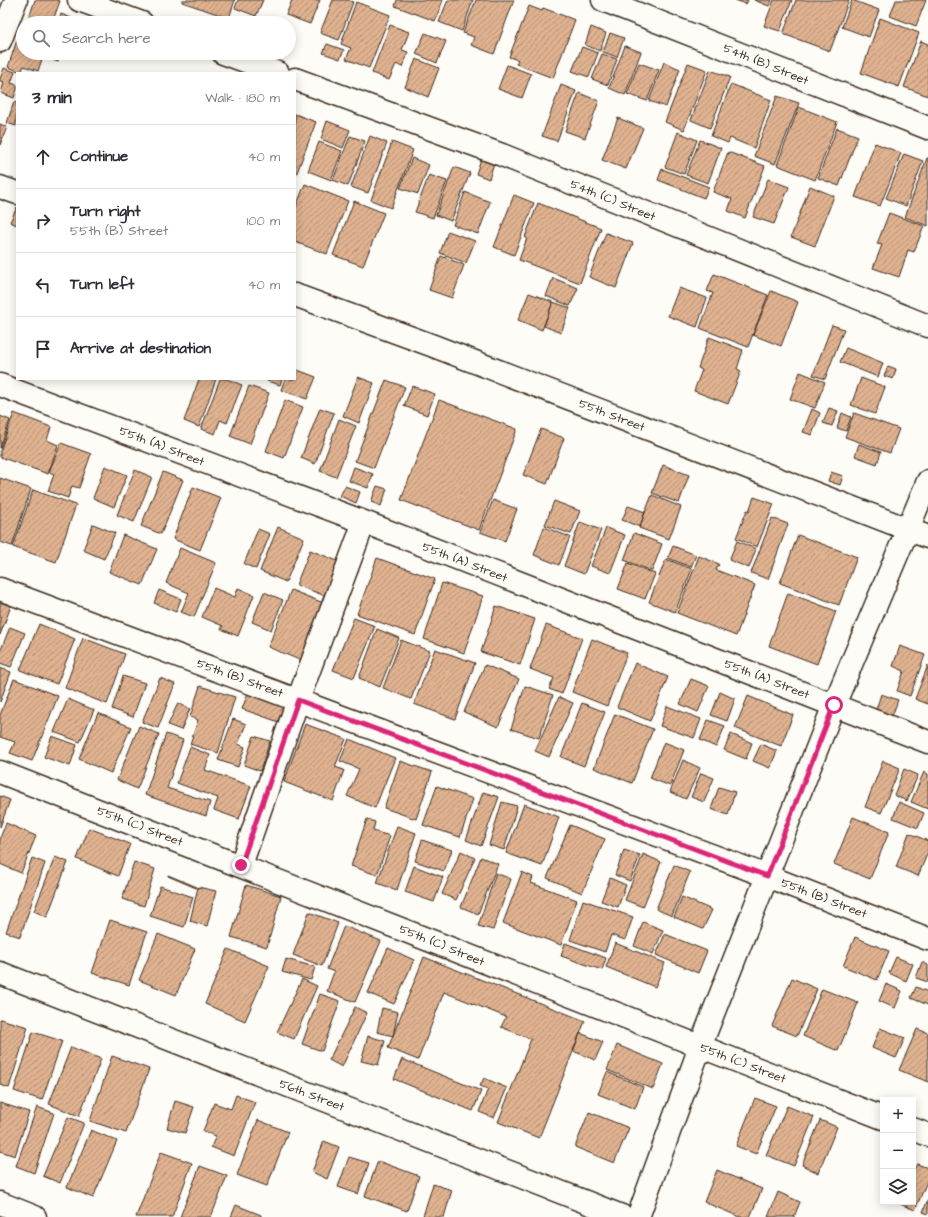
<!DOCTYPE html>
<meta charset="utf-8">
<style>
body{margin:0;font-family:"Architects Daughter",sans-serif;background:#f2f2f3;color:#2b2b33}
.controls{position:absolute;right:12px;bottom:12px;display:grid;overflow:hidden;border-radius:0px;box-shadow:0 2px 10px #0003}
.controls button{width:36px;height:36px;display:grid;place-items:center;padding:0;border:0;border-bottom:1px solid #e1e1e2;background:#fff;color:#2b2b33;font:20px sans-serif}
.stop{position:absolute;width:12px;height:12px;margin:-9px;border:3px solid #db2777;border-radius:50%;background:#fff}
.stop.end{background:#db2777;border-color:#fff;box-shadow:0 1px 4px #0008}
.list{margin:0;padding:0;list-style:none}
h2{display:flex;justify-content:space-between;align-items:center;height:52px;margin:0;padding:0 16px;font-size:17px}
h2 small{font-size:13px;font-weight:400;color:#7c7c81}
.list li{display:grid;grid-template-columns:26px 1fr auto;gap:12px;align-items:center;box-sizing:border-box;height:64px;padding:0 16px;border-top:1px solid #e1e1e2}
.list b{display:block;font-size:15px;white-space:nowrap}
.list p{margin:0;font-size:13px;white-space:nowrap;color:#7c7c81}
.list em{font-size:13px;font-style:normal;color:#7c7c81}
.icon{flex:none;width:22px;height:22px;fill:none;stroke:currentColor;stroke-width:2;stroke-linecap:round;stroke-linejoin:round}
.map{position:relative;flex:none;width:928px;height:1217px;overflow:hidden}
.search{position:absolute;background:#fff;box-shadow:0 2px 10px #0003;left:16px;top:16px;width:280px;height:44px;display:flex;align-items:center;gap:10px;box-sizing:border-box;padding:0 14px;border-radius:22px;color:#7c7c81;font-size:15px}
.panel{position:absolute;background:#fff;box-shadow:0 2px 10px #0003;left:16px;top:72px;width:280px;height:308px;border-radius:0px}
.map>svg:first-child{display:block}
.building{fill:url(#building-hatch);stroke:#3b2a1e}
.lines{fill:none;stroke-linecap:round;stroke-linejoin:round}
.street-casing{stroke:#3b2a1e;stroke-width:25}
.street{stroke:#fdfcf7;stroke-width:22}
.route{stroke:#db2777;stroke-width:5}
.labels{text-anchor:middle;stroke-width:4;stroke-linejoin:round;paint-order:stroke}
.street-label{font-size:12px;fill:#3b2a1e;stroke:#fdfcf7}
</style>
<div class="map">
<svg width="928" height="1217" viewBox="0 0 928 1217">
<defs>
<pattern id="building-hatch" width="6" height="6" patternUnits="userSpaceOnUse"><rect width="6" height="6" fill="#dfb290"/><path d="M-1 1l2-2M0 6l6-6M5 7l2-2" fill="none" stroke="#b69175"/></pattern>
</defs>
<rect width="100%" height="100%" fill="#fdfcf7"/>
<filter id="ink" filterUnits="userSpaceOnUse"><feTurbulence type="fractalNoise" baseFrequency=".025" numOctaves="2"/><feDisplacementMap in="SourceGraphic" scale="8" xChannelSelector="R" yChannelSelector="G"/><feConvolveMatrix kernelMatrix="1 2 1 2 8 2 1 2 1" color-interpolation-filters="sRGB"/></filter>
<g filter="url(#ink)">
<path class="building" d="M35,0H56L60,1L52,23H27Z
M182,0H235L229,18L182,2Z
M238,0H263L256,16L235,8Z
M292,0H320L310,24L286,15Z
M333,0H347L353,2L339,40L320,33Z
M397,0H443L435,21L395,6Z
M448,0H473L462,31L439,22Z
M476,0H514L494,54L471,45L474,37L463,33Z
M735,0H748L746,4Z
M754,0H772L769,6Z
M774,0H792L780,31L764,26Z
M796,0H849L830,51L783,34Z
M852,0L879,10L869,37L842,27Z
M896,0H926L916,26L890,16Z
M356,2L390,15L369,68L346,59L351,48L341,44Z
M529,6L542,11L543,8L575,20L553,78L516,64L518,60L509,57Z
M61,14L74,19L72,23H57Z
M880,18L919,33L899,87L861,73Z
M390,25L409,32L402,50L408,52L402,67L396,64L389,80L372,73Z
M591,27L606,33L600,51L585,45Z
M21,28L23,29V53H44L38,71L24,66L21,72L8,67Z
M425,33L446,41L437,63L416,54Z
M610,33L624,38L617,57L603,52Z
M921,41L928,44V96L904,87Z
M327,44L344,50L340,59L323,53Z
M625,46L641,52L625,95L609,88Z
M582,47L598,53L589,77L572,71Z
M46,53H61L58,62L45,57Z
M602,54L617,59L608,85L592,79Z
M416,59L439,68L428,97L405,87Z
M664,62L680,69L666,107L649,101Z
M639,63L659,70L647,101L627,94Z
M688,63L707,70L684,130L665,122Z
M507,65L531,74L522,98L498,89Z
M4,68L15,72L11,83L17,85V89L14,98L1,93L4,82L0,81V79Z
M710,70L730,77L710,128L691,120Z
M731,84L771,100L754,148L730,138L728,143L711,136Z
M561,85L576,91L557,141L542,136Z
M579,93L599,101L585,138L565,131Z
M777,96L799,103L775,164L754,156Z
M14,102L17,103L16,126L7,123Z
M799,107L837,122L815,180L777,165Z
M295,114L316,122L296,175H295Z
M618,118L643,128L626,169L602,160Z
M327,121L350,130L343,148L321,139Z
M0,124L7,127L0,145Z
M837,128L858,136L839,186L818,178Z
M678,132L697,140L684,174L665,167Z
M350,136L365,141L348,186L333,180Z
M370,136L387,143L368,193L351,187Z
M700,140L721,148L708,183L686,175Z
M319,142L342,151L331,180L308,171Z
M392,142L413,150L391,208L371,200Z
M875,143L901,153L880,206L855,197Z
M728,152L765,166L745,218L728,211L732,199L713,192Z
M904,154L923,161L906,206L886,198Z
M412,158L429,165L418,194L400,188Z
M927,158H928V226L905,217Z
M481,159L494,163L489,179L476,174Z
M454,167L470,173L451,221L436,215Z
M662,169L709,187L704,198L658,180Z
M429,175L447,181L433,218L415,212Z
M768,179L789,187L774,224L753,217Z
M305,184L348,201L327,254L295,242V209Z
M810,186L834,196L815,246L791,237Z
M465,192L490,202L478,234L453,225Z
M514,195L534,203L514,255L494,247Z
M354,201L384,213L363,266L333,255Z
M538,203L601,228L580,283L519,260L527,238L525,237Z
M17,207V225L10,222Z
M889,213L924,226L914,252L908,250L899,277L873,268L882,245L877,244Z
M448,231L475,241L466,263L440,253Z
M606,233L633,243L616,288L589,277Z
M441,256L464,265L452,298L429,290Z
M714,274L768,295L748,347L700,328L713,293L707,291Z
M553,278L578,288L570,306L546,296Z
M679,288L707,298L697,327L668,316Z
M771,291L798,302L781,346L753,335Z
M529,293L553,302L542,330L518,320Z
M553,302L570,308L561,333L544,326Z
M832,325L844,329L825,379L813,375Z
M709,337L743,350L737,369L741,371L728,404L694,391L702,370L698,368Z
M846,348L883,363L878,377L840,362Z
M888,366L896,369L893,379L884,376Z
M295,369L316,377L307,399L281,390L285,379H295Z
M800,372L825,382L815,408L790,399Z
M358,377L374,383L359,423L343,416Z
M861,378L885,387L875,414L851,405Z
M199,379H216L199,427L184,421Z
M220,379H227L242,385L227,423L220,420L215,434L201,429Z
M267,379H282L280,385L267,381Z
M386,380L405,387L374,468L355,461Z
M249,386L269,393L250,444L230,436Z
M412,386L435,394L427,415L404,406Z
M285,400L303,407L284,458L266,451Z
M439,400L517,429L479,530L401,500Z
M320,408L334,413L315,464L301,458Z
M829,408L838,411L832,426L823,423Z
M812,409L820,413L812,435L803,432Z
M14,413L51,427L47,440L58,445L48,474L0,457V451Z
M842,413L851,417L846,431L837,428Z
M854,413L899,429L890,453L845,437Z
M0,416L10,420L0,448Z
M339,419L356,426L336,477L320,471Z
M541,429L564,438L547,484L523,475Z
M61,443L91,454L79,488L72,486L68,498L48,491L54,474L49,472Z
M859,444L881,452L877,464L855,456Z
M663,465L689,475L679,503L652,493Z
M105,466L127,475L114,507L93,498Z
M354,467L373,474L368,488L349,481Z
M135,470L152,477L134,522L117,515Z
M163,472L183,480L161,534L141,526Z
M831,472L843,476L840,485L828,481Z
M0,478L31,489L12,546L0,542Z
M345,486L360,492L356,503L340,496Z
M377,486L387,489L381,506L371,502Z
M193,487L221,498L200,550L173,539Z
M33,490L76,505L56,562L13,547Z
M652,495L681,507L669,539L639,528Z
M754,497L774,504L757,547L736,538L747,510L749,511Z
M493,500L517,509L505,541L480,532Z
M554,501L580,511L571,534L545,525Z
M628,506L645,512L640,527L622,520Z
M772,518L788,524L768,579L751,573Z
M580,522L601,530L584,574L564,566Z
M93,524L115,533L104,559L83,550Z
M278,527L304,538L286,582L260,571Z
M544,527L570,537L559,565L534,555Z
M606,528L625,535L610,573L591,566Z
M258,529L270,534L256,569L244,564Z
M634,533L662,544L652,571L624,560Z
M123,535L157,549L142,585L109,572Z
M798,535L857,557L839,605L780,583Z
M737,541L756,549L749,568L729,560Z
M673,546L696,555L691,567L668,558Z
M180,548L216,563L194,617L181,612L189,593L166,583Z
M310,550L345,564L331,598L296,585Z
M699,556L719,564L716,570L755,585L736,636L677,613Z
M377,558L435,579L415,635L357,614Z
M666,559L692,569L675,612L649,602Z
M628,563L655,574L645,599L618,589Z
M442,583L483,596L464,653L424,639Z
M214,588L235,597L238,588L254,595L238,636L221,629L223,626L202,617Z
M159,590L181,599L176,612L154,603Z
M291,590L331,606L307,663L268,647Z
M264,592L283,600L271,630L252,622Z
M788,593L836,611L817,664L769,646Z
M0,602L11,606L0,635Z
M496,606L535,619L520,665L481,652Z
M354,618L375,626L354,678L333,670Z
M39,624L75,639L57,684L20,670Z
M546,625L582,638L562,694L549,689L554,678L530,669Z
M10,627L25,633L11,667L0,663V652Z
M377,629L399,638L380,687L359,678Z
M83,638L125,654L107,704L65,688Z
M592,639L627,653L607,706L572,692Z
M401,640L430,651L411,699L383,688Z
M900,646L925,655L910,696L897,691L904,671L893,666Z
M435,649L475,663L455,719L414,704Z
M635,663L668,677L650,721L617,707Z
M485,665L519,679L498,727L464,712Z
M928,665V704L915,699Z
M0,668L11,672L0,702Z
M123,676L145,683L133,717L112,709Z
M160,678L175,684L158,728L142,722Z
M14,679L58,696L32,761L10,753L15,742L0,737V715Z
M691,679L709,686L698,712L680,704Z
M200,686L235,697L218,753L190,744L198,720L190,717Z
M525,686L553,695L539,738L511,729Z
M250,688L286,702L279,722L242,709Z
M720,692L735,699L727,721L711,715Z
M881,694L898,700L891,719L875,713Z
M748,696L793,715L781,746L735,728Z
M559,697L573,703L549,757L535,751Z
M68,699L94,710L80,742L54,732Z
M178,703L190,709L181,730L168,725Z
M582,703L605,712L584,766L561,757Z
M667,706L701,719L694,738L660,726Z
M98,713L131,727L111,773L79,759Z
M615,714L653,729L632,783L594,768Z
M233,719L246,724L238,744L245,747L238,767L218,760Z
M708,720L725,726L716,747L700,740Z
M305,724L346,739L335,767L344,770L333,801L284,782Z
M139,726L159,734L137,789L117,780Z
M166,734L183,740L167,788L210,802L206,816L145,795Z
M731,734L752,743L746,759L724,750Z
M52,736L77,745L70,766L44,757Z
M254,736L270,741L260,771L244,765Z
M349,739L395,758L375,808L347,796L359,769L340,761Z
M664,742L684,750L670,786L650,778Z
M761,744L777,751L770,768L753,761Z
M190,747L210,755L205,770L251,786L239,819L214,810L218,798L177,783Z
M683,760L700,768L686,799L670,792Z
M400,761L432,772L416,819L384,808Z
M883,761L900,768L881,813L865,807Z
M904,769L918,775L907,801L894,795Z
M924,772L928,774V809L911,802Z
M701,773L714,778L704,802L691,797Z
M437,786L473,799L460,837L423,825Z
M719,787L735,792L728,815L711,809Z
M483,792L499,797L481,846L466,840Z
M0,796L10,800L0,827Z
M502,802L517,806L504,850L489,845Z
M899,802L924,813L918,828L893,818Z
M524,804L559,817L542,866L506,853Z
M853,817L889,832L870,879L834,864Z
M367,819L375,822L373,831L390,836L377,875L351,866Z
M6,823L36,836L21,873L0,864V838Z
M570,825L605,839L582,893L547,878Z
M397,826L416,833L397,890L377,883Z
M89,828L130,844L118,876L77,859Z
M909,833L928,841V852L918,876L896,867Z
M422,840L452,850L444,871L415,861Z
M624,850L640,855L630,881L615,875Z
M461,851L475,858L456,900L442,894Z
M643,854L661,862L643,907L625,900Z
M55,857L68,862L47,917L34,911Z
M481,857L498,864L478,914L461,907Z
M32,858L45,863L20,937L6,932Z
M134,862L155,869L144,906L122,899Z
M674,865L690,872L672,916L656,909Z
M414,866L443,877L434,902L405,892Z
M522,872L533,877L531,883L577,900L561,945L503,923Z
M496,873L511,879L493,930L478,926Z
M168,875L197,887L196,888L168,876Z
M610,878L626,885L618,907L601,901Z
M246,885L281,896L267,947L231,937Z
M160,886L193,897L184,927L150,916Z
M198,887L216,891L207,926L190,921Z
M682,897L712,910L703,929L674,917Z
M583,900L633,917L625,940L611,935L605,952L570,940Z
M309,912L338,923L322,966L293,955Z
M110,920L147,932L129,985L92,973Z
M643,922L663,930L653,954L634,946Z
M344,926L381,941L355,1002L327,991L334,972L327,969Z
M158,934L195,949L176,995L139,980Z
M665,934L707,951L698,973L656,955Z
M855,937L889,951L877,980L843,966Z
M565,943L606,958L602,970L561,956Z
M615,943L665,963L655,987L606,967Z
M388,948L414,960L394,1004L368,993Z
M228,949L269,966L245,1021L205,1004Z
M424,957L585,1021L539,1138L498,1122L531,1039L501,1027L506,1017L444,992L418,1060L388,1048Z
M896,957L913,964L906,981L889,973Z
M286,959L315,967L311,980L282,972Z
M922,962L928,965V982L916,978Z
M792,978L817,989L797,1036L772,1026Z
M302,979L317,986L294,1039L277,1032Z
M886,984L902,991L895,1008L879,1001Z
M916,987L928,992V1005L911,998Z
M822,989L858,1003L838,1051L803,1036Z
M320,994L340,1001L322,1051L302,1044Z
M355,1007L367,1013L342,1067L329,1060Z
M382,1008L398,1012L393,1036L377,1032Z
M0,1019L28,1027L9,1088L0,1085Z
M880,1028L905,1038L896,1058L872,1048Z
M917,1029L928,1033V1082L899,1070Z
M33,1032L62,1041L42,1100L14,1091Z
M580,1033L603,1042L595,1060L573,1051Z
M368,1036L385,1041L378,1065L361,1061Z
M617,1045L663,1064L653,1089L607,1070Z
M71,1047L101,1059L79,1116L49,1104Z
M112,1056L149,1069L126,1133L90,1121Z
M402,1059L481,1091L473,1111L394,1079Z
M607,1072L643,1087L635,1109L598,1094Z
M484,1078L507,1088L494,1118L479,1112L488,1089L480,1086Z
M236,1095L255,1102L234,1156L211,1147L216,1136L203,1131L214,1103L231,1109Z
M755,1098L776,1106L756,1154L736,1146Z
M175,1101L194,1107L185,1133L167,1128Z
M0,1103L29,1112L15,1156L0,1151Z
M787,1106L814,1117L794,1166L766,1155Z
M37,1107L54,1113L34,1173L16,1166Z
M589,1112L629,1128L614,1163L575,1147Z
M68,1117L84,1123L60,1183L43,1176Z
M258,1120L288,1132L267,1186L237,1175Z
M820,1120L837,1127L818,1173L802,1165Z
M91,1130L117,1141L93,1198L67,1187Z
M324,1141L339,1147L327,1179L312,1172Z
M161,1152L192,1163L172,1217H136Z
M349,1157L369,1163L358,1194L338,1187Z
M378,1161L419,1176L407,1211L365,1196Z
M917,1164L928,1168V1179L915,1210L900,1204L901,1202H913V1172Z
M200,1166L227,1176L211,1217H180Z
M717,1170L762,1189L750,1217H740L704,1202Z
M433,1184L452,1190L444,1217H428L423,1216Z
M778,1192L800,1202L794,1217H768Z
M928,1199V1214L923,1212Z
M236,1205L261,1215V1217H231Z"/>
<g class="lines">
<defs>
<path id="street" d="M79,0L142,23
M603,0L928,128
M0,41L16,0
M223,53L278,73
M295,79L502,155L928,326
M0,187L17,193
M295,295L431,345L928,537
M0,385L364,522L928,742
M0,589L767,876L928,939
M0,772C295,886 588,1004 883,1118
M241,865L298,700L364,522
M0,973L624,1217
M913,1129L928,1135
M0,1203L35,1217
M638,1217L700,1047L834,705L928,481"/>
</defs>
<use href="#street" class="street-casing"/>
<use href="#street" class="street"/>
</g>
</g>
<g class="lines" filter="url(#ink)">
<path class="route" d="M241,865L298,700L767,876L834,705"/>
</g>
<g class="labels">
<g class="street-label">
<text transform="translate(766 64) rotate(22)" y="4">54th (B) Street</text>
<text transform="translate(613 200) rotate(22)" y="4">54th (C) Street</text>
<text transform="translate(612 415) rotate(21)" y="4">55th Street</text>
<text transform="translate(162 446) rotate(21)" y="4">55th (A) Street</text>
<text transform="translate(465 562) rotate(21)" y="4">55th (A) Street</text>
<text transform="translate(240 678) rotate(20)" y="4">55th (B) Street</text>
<text transform="translate(767 679) rotate(21)" y="4">55th (A) Street</text>
<text transform="translate(140 826) rotate(21)" y="4">55th (C) Street</text>
<text transform="translate(824 898) rotate(21)" y="4">55th (B) Street</text>
<text transform="translate(442 945) rotate(22)" y="4">55th (C) Street</text>
<text transform="translate(743 1063) rotate(21)" y="4">55th (C) Street</text>
<text transform="translate(312 1095) rotate(21)" y="4">56th Street</text>
</g>
</g>
</svg>
<div class="controls">
<button>+</button>
<button>−</button>
<button><svg class="icon" aria-label="layers" viewBox="0 0 24 24"><path d="M12 4l9 5-9 5-9-5zM3 14l9 5 9-5"/></svg></button>
</div>
<div class="stop" style="left:834px;top:705px"></div>
<div class="stop end" style="left:241px;top:865px"></div>
<div class="search"><svg class="icon" aria-label="search" viewBox="0 0 24 24"><circle cx="10" cy="10" r="6"/><path d="M15 15l6 6"/></svg>Search here</div>
<section class="panel">
<h2>3 min<small>Walk · 180 m</small></h2>
<ul class="list">
<li><svg class="icon" aria-label="ahead" viewBox="0 0 24 24"><path d="M12 20V5M6 11l6-6 6 6"/></svg><div><b>Continue</b></div><em>40 m</em></li>
<li><svg class="icon" aria-label="right" viewBox="0 0 24 24"><path d="M7 20v-9h11M14 6l5 5-5 5"/></svg><div><b>Turn right</b><p>55th (B) Street</p></div><em>100 m</em></li>
<li><svg class="icon" aria-label="left" viewBox="0 0 24 24"><path d="M17 20v-9H6M10 6l-5 5 5 5"/></svg><div><b>Turn left</b></div><em>40 m</em></li>
<li><svg class="icon" aria-label="arrive" viewBox="0 0 24 24"><path d="M6 21V4h12l-3 4 3 4H6"/></svg><div><b>Arrive at destination</b></div></li>
</ul>
</section>
</div>
